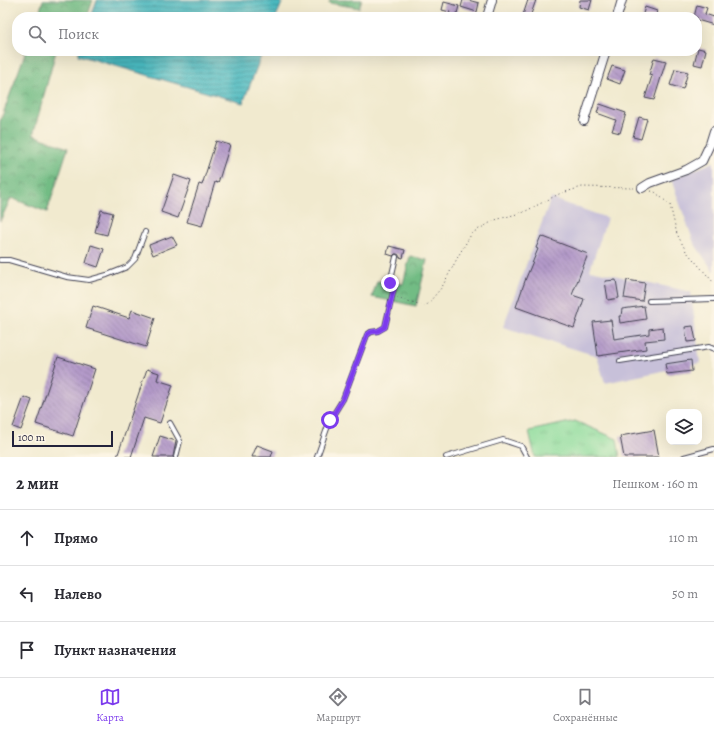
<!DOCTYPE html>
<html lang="ru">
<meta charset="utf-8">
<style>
body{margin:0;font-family:Alegreya,serif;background:#f2f2f3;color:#2b2b33}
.controls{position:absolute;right:12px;bottom:12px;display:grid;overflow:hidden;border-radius:8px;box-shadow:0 4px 16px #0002}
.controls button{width:36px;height:36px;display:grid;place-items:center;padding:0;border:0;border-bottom:1px solid #e1e1e2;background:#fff;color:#2b2b33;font:20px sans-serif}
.scale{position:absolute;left:12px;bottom:10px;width:101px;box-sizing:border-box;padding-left:4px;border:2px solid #22223b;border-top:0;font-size:11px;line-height:14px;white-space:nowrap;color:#22223b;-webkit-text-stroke:3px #fcf5e5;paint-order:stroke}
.stop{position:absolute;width:12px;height:12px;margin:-9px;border:3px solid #7c3aed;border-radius:50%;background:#fff}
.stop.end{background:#7c3aed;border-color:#fff;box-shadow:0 1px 4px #0008}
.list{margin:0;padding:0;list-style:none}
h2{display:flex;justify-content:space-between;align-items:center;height:52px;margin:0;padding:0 16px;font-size:17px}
h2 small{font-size:13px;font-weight:400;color:#7c7c81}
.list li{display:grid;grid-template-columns:26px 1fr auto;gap:12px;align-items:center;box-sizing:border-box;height:56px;padding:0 16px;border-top:1px solid #e1e1e2}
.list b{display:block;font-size:15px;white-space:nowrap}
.list em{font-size:13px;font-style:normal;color:#7c7c81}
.icon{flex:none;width:22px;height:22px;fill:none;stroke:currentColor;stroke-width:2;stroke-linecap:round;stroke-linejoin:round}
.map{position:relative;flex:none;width:714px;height:457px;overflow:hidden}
.search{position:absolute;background:#fff;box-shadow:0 4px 16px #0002;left:12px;right:12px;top:12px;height:44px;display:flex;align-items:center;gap:10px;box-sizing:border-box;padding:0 14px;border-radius:16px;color:#7c7c81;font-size:15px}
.sheet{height:220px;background:#fff}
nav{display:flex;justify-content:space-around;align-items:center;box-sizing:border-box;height:56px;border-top:1px solid #e1e1e2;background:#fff;font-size:11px;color:#7c7c81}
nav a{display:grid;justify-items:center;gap:2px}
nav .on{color:#7c3aed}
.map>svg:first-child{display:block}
.industrial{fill:#c7c0d9}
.grass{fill:url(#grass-tufts);stroke:#587f6c}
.forest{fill:url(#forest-crowns);stroke:#4a6f60}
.water{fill:url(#water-rules);stroke:#366e7e}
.building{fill:url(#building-back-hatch)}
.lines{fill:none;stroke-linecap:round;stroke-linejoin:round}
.service-casing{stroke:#414051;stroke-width:6}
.minor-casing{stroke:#414051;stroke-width:10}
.path{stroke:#414051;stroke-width:1;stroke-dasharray:1 3;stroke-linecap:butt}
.service{stroke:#fff;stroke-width:4}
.minor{stroke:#fff;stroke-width:8}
.route{stroke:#7c3aed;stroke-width:5}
</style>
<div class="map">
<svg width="714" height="457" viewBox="0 0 714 457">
<defs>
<pattern id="grass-tufts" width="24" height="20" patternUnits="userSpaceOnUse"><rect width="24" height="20" fill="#8ddc9c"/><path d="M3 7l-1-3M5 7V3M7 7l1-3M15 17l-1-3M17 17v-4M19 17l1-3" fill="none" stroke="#79bc87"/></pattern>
<pattern id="forest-crowns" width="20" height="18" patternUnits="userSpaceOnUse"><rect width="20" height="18" fill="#72bc84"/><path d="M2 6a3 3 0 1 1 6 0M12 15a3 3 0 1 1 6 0" fill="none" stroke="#5d986d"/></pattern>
<pattern id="water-rules" width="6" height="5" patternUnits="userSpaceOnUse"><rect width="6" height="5" fill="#4ab9c0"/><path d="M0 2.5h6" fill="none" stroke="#3d969d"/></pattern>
<pattern id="building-back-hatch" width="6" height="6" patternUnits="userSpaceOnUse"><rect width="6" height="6" fill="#b39ac9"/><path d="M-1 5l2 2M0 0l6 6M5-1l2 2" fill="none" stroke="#917da4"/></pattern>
</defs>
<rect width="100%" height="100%" fill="#fcf5e5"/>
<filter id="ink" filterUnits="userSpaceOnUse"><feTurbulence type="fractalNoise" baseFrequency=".025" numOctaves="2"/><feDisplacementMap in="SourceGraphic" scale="8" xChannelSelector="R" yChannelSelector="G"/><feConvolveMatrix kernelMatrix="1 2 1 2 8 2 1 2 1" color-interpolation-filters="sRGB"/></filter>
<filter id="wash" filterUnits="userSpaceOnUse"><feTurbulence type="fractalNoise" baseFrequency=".012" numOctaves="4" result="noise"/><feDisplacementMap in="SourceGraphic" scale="16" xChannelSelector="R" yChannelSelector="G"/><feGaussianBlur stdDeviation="0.9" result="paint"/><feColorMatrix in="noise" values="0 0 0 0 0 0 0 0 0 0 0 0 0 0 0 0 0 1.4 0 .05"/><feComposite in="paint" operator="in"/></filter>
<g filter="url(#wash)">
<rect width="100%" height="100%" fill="#f1eacf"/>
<path class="industrial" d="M714,162V272L694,243L671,179Z
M551,198L607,218L590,270L604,273L691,292L700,363L605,383L597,356L503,327Z"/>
<path class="grass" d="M575,421L617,439L620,457H535L529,431Z"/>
<path class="forest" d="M43,0H93L87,17H38Z
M330,0H362L359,8L329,3Z
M26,51H56L33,135L68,148L47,212L11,198L0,221V122Z
M410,256L427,260L416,306L372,297L377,281L403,284Z"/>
<path class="water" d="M97,0H281L282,3L276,17H91Z
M79,51H263L243,103L78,55Z"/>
<g id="blocks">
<path class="building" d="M463,0H468L479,3L477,12L461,7Z
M528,0H536L530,17L523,15Z
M580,0H592L589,10L579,7Z
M444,2L459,6L456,17H448L450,12L442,10Z
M697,5L707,8L705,14L714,17V25L697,20V17H694Z
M645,7L657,11L655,17H642Z
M698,48L706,50L702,66L694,64Z
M654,58L666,61L654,100L645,98L652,76L649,75Z
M612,66L625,70L620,84L607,79Z
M675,69L688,72L683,89L670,85Z
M600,104L626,113L620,133L612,131L616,120L597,113Z
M639,117L647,119L641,139L633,137Z
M216,141L230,145L218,183L215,182L202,226L187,222L199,184L202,185Z
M174,175L191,181L178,218L161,212Z
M101,210L113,213L107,235L95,232Z
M172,236L177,245L153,255L149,245Z
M541,236L588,254L572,295L584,299L574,328L516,307L526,278L538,249L536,248Z
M91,245L104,249L98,267L86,263Z
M389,246L405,250L403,258L399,257V255L397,254H395L393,256L387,254Z
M616,280L619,298L608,300L605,281Z
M627,280L645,283L642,301L624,298Z
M93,306L129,318L132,310L155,318L146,347L86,328Z
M644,306L646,319L620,323L619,316H621L622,309Z
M611,320L614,339L649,334V329L663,327L664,339L645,341L646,349L598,356L593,322Z
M693,326L696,341L687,342L685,327Z
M58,357L95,369L73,436L36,424Z
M691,360L692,371L667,374L665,364Z
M147,369L159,373L157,380L173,385L160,423L144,418L131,457H117Z
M24,397L32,400L21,430L13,427Z
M654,430L659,457H624L620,436Z
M160,436L176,441L173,457H153Z
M257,445L273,451L271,457H252Z"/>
</g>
</g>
<g filter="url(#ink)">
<use href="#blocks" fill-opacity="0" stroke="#414051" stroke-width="1"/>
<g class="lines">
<defs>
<path id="service" d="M0,260H9L67,277L89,280L107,275L127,267L135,259L145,232
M649,301L714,299
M620,361L709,347L714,349
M170,423L180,441L176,457
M317,457L330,420L343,399L367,335L371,332L378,331L385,327L394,288L390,283L396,257
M446,457L503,440L521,446L527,457
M684,457L714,449"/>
<path id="minor" d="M487,17L492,0
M617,17L622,0
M584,121L606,51
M642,188L650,183L686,170L702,161L710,144L714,131"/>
</defs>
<use href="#service" class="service-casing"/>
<use href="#minor" class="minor-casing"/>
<path class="path" d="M651,191L655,192L670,205L677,234L686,251L714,283
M397,298L426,306L442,287L460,253L472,233L495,220L524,212L559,194L582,187L634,188"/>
<use href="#service" class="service"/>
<use href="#minor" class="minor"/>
</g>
</g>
<g class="lines" filter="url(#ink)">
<path class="route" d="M330,420L343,399L367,335L371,332L378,331L385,327L394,288L390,283"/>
</g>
</svg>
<div class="controls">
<button><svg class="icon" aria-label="layers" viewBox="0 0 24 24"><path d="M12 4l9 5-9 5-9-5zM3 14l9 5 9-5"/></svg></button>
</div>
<div class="scale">100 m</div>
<div class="stop" style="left:330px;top:420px"></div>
<div class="stop end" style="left:390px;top:283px"></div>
<div class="search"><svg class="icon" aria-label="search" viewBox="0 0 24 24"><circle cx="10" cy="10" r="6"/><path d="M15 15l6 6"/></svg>Поиск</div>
</div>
<section class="sheet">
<h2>2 мин<small>Пешком · 160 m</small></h2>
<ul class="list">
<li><svg class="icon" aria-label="ahead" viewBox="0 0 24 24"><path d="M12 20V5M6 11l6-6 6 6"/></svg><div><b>Прямо</b></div><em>110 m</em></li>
<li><svg class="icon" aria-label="left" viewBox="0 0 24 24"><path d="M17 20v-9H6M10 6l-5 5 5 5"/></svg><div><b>Налево</b></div><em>50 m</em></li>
<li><svg class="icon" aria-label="arrive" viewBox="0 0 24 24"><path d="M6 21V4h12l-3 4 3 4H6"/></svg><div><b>Пункт назначения</b></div></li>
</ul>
</section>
<nav>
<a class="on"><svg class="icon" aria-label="map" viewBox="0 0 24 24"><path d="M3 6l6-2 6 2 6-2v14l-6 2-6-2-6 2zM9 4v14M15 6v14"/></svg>Карта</a>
<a><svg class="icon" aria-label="directions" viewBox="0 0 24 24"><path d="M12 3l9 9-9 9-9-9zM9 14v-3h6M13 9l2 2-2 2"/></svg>Маршрут</a>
<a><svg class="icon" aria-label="saved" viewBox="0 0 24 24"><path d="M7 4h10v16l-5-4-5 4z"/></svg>Сохранённые</a>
</nav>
